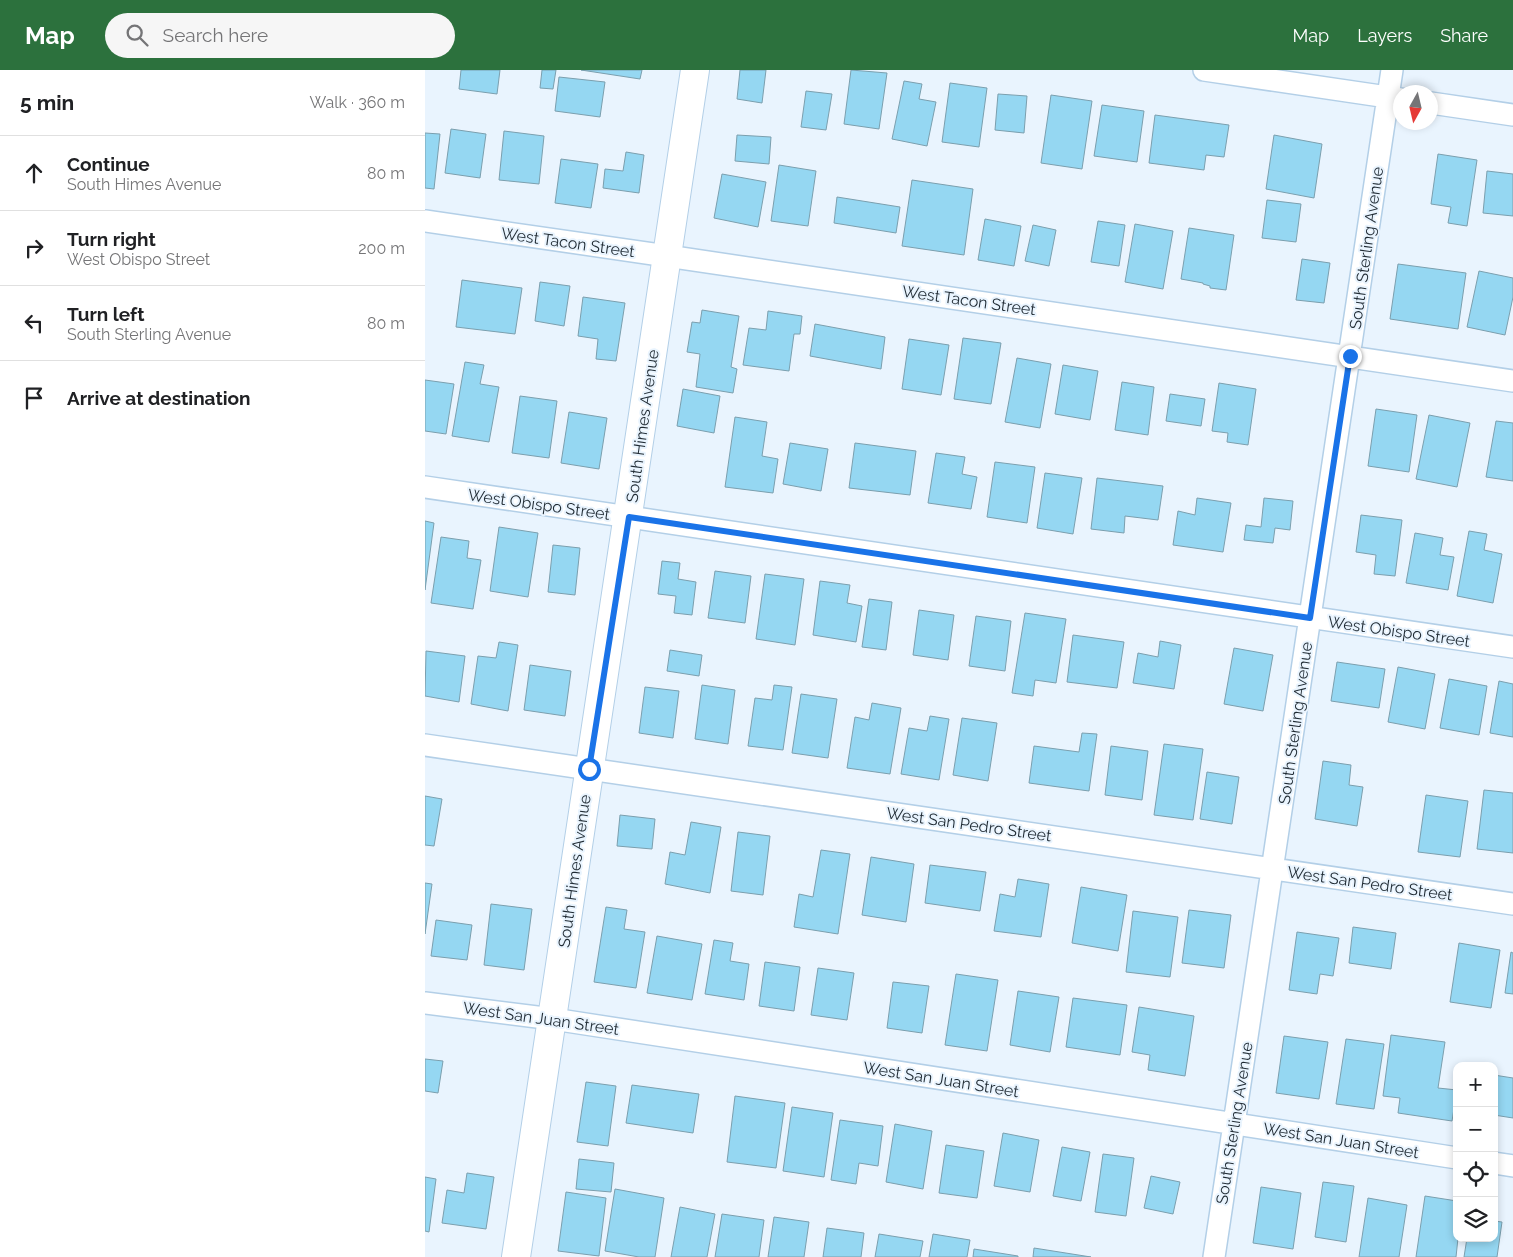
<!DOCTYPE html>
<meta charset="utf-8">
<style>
body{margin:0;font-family:Raleway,sans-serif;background:#f6f6f6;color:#202124}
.controls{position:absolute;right:15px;bottom:15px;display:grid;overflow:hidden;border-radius:10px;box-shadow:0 2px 8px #0003}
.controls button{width:45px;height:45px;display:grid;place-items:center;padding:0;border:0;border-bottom:1px solid #e0e0e0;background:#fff;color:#202124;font:25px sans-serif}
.compass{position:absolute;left:968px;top:15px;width:45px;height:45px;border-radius:50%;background:#fff;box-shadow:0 2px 8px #0003;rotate:188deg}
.stop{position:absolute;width:15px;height:15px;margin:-11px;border:4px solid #1a73e8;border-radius:50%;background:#fff}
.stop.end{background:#1a73e8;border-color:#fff;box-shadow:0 1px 5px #0008}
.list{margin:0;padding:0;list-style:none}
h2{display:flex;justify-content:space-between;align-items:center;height:65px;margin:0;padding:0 20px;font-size:21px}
h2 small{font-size:16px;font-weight:400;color:#757577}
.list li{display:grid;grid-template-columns:32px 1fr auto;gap:15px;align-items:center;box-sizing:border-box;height:75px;padding:0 20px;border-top:1px solid #e0e0e0}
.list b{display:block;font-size:19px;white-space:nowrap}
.list p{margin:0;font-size:16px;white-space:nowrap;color:#757577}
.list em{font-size:16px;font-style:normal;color:#757577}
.icon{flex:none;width:28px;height:28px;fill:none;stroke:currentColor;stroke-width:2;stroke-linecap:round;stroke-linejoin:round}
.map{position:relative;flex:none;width:1088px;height:1187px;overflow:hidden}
header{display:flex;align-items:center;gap:30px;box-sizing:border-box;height:70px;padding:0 25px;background:#2c713d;color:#fff}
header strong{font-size:24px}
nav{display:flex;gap:28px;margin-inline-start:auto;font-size:18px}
.search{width:350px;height:45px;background:#f6f6f6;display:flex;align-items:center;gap:12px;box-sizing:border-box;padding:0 18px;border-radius:28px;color:#757577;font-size:19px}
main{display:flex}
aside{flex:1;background:#fff}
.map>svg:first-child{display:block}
.building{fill:#95d7f2;stroke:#7b9fae}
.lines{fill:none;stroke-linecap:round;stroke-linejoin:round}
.street-casing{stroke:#b3cfe7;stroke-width:24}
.secondary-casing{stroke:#b3cfe7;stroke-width:30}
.street{stroke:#fff;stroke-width:21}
.secondary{stroke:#fff;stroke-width:28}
.route{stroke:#1a73e8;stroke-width:6}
.labels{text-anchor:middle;stroke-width:4;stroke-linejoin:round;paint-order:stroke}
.street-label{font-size:16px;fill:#1f2a33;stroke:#e9f4fe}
</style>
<header>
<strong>Map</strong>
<div class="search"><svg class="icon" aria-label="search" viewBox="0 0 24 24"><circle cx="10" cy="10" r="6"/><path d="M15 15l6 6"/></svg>Search here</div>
<nav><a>Map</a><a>Layers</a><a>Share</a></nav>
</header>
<main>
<aside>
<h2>5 min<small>Walk · 360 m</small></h2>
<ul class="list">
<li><svg class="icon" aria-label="ahead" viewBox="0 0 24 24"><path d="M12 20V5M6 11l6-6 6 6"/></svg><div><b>Continue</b><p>South Himes Avenue</p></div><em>80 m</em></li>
<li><svg class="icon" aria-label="right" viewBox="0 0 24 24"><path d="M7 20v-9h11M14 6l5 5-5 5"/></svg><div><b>Turn right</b><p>West Obispo Street</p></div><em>200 m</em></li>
<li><svg class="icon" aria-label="left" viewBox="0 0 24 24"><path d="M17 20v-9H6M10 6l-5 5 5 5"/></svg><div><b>Turn left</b><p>South Sterling Avenue</p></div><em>80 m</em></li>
<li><svg class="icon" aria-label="arrive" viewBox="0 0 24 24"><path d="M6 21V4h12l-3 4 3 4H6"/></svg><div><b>Arrive at destination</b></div></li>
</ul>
</aside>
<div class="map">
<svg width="1088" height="1187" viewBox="0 0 1088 1187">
<rect width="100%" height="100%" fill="#e9f4fe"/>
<path class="building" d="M36,0H75L72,24L34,19Z
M117,0H131L128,19L115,18Z
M156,0H217L215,9Z
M315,0H341L337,33L312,29Z
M426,0L462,3L454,59L419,54Z
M134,7L180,12L175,47L130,41Z
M479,11L497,14L494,29L511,32L502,76L467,69Z
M525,13L562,18L554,77L517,72Z
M381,21L407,24L401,60L376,57Z
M573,24L602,26L599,63L570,60Z
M626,25L667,31L657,99L616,93Z
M677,35L719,41L712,92L669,86Z
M730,45L804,55L799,87L781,85L779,100L724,93Z
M26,59L61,64L55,108L20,103Z
M79,61L119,66L114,114L74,110Z
M0,63L15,64L9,119L0,118Z
M312,65L346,67L344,94L310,91Z
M849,65L897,74L889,128L841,119Z
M201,82L219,85L214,123L178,118L180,99L198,101Z
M1013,84L1052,90L1042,156L1023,153L1026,137L1006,134Z
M136,89L173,94L166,138L130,133Z
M354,95L391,101L383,156L346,151Z
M1062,101L1088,104V146L1058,143Z
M297,104L341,112L333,157L289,148Z
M487,110L548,119L539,185L477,176Z
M412,127L475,137L471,163L409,153Z
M842,130L876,134L871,172L837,168Z
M560,149L596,156L589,196L553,190Z
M673,151L700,155L694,196L666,192Z
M710,154L748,161L738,219L700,212Z
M608,155L631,160L624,196L600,191Z
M764,158L809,165L801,220L785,218V216L778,214V213L756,209Z
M877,189L905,193L899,233L871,230Z
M973,194L1041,203L1033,259L965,249Z
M1054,201L1088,208V227L1080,265L1042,257Z
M37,210L97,218L90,264L31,257Z
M115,212L145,216L139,256L110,251Z
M158,227L200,233L191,291L171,289L173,269L153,266Z
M277,240L314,246L306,297L312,299L308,323L271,317L275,284L262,282L267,252L275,253Z
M343,241L377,246L375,264H369L364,301L318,295L324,258L341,260Z
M390,254L460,267L456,299L385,286Z
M538,268L576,273L566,334L529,329Z
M484,269L524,275L516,325L477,319Z
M592,288L626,294L615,358L580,352Z
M40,292L59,295L55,314L74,317L64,372L27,366Z
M638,295L673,301L665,350L630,344Z
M0,310L29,314L21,364L0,361Z
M697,312L729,317L723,365L690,360Z
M794,313L831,319L823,375L802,372L803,363L787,361Z
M258,319L295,326L289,363L252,356Z
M745,324L780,329L776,356L741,351Z
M95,326L132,331L124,388L87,383Z
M951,339L992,345L984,402L943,396Z
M144,342L182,348L174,399L136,393Z
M1004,345L1045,353L1032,417L991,409Z
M310,347L342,352L337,386L353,389L348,423L300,417Z
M1071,351L1088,353V411L1061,407Z
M365,373L403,379L396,421L358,414Z
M430,373L491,381L485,425L424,418Z
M511,383L540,387L537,404L552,407L546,439L503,433Z
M570,392L610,397L602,453L562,447Z
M620,403L657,408L648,464L612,458Z
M672,408L738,416L733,450L700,446L699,463L666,459Z
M772,428L806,433L798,482L748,475L753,441L770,445Z
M839,428L868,431L865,460L850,458L848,473L819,470L821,455L836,457Z
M936,445L977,450L970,506L949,504L951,485L931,482Z
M0,451L9,453L0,520Z
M74,457L113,463L103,527L65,521Z
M1044,461L1062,464L1059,480L1077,484L1068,533L1032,526Z
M990,463L1018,468L1015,485L1029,487L1023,520L981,513Z
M16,467L44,471L42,488L56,490L48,539L6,533Z
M128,475L155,478L150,525L123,522Z
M237,491L255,493L253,509L271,512L267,545L249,543L251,526L233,524Z
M290,501L326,506L320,553L283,548Z
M340,504L379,509L370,575L331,569Z
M395,511L425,515L422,533L437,536L431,572L388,565Z
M444,529L467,532L461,580L437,577Z
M494,540L529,545L523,590L488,585Z
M600,543L641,549L631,613L610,610L608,626L587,623Z
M551,546L586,551L580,601L544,596Z
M648,565L699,572L692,618L642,612Z
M735,571L756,575L749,619L708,613L713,583L733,587Z
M74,572L93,575L83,641L46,634L53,586L71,588Z
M809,578L848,585L838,641L799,634Z
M245,580L277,585L274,606L242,601Z
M1,581L40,586L34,632L0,626Z
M912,592L960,599L954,638L906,631Z
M105,595L146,601L140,646L99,640Z
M973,597L1010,604L1000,659L963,652Z
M1024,609L1062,616L1054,665L1015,658Z
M1074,611L1088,614V667L1065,663Z
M277,615L310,620L303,674L270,669Z
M349,615L367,617L358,680L323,676L330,628L347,630Z
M220,617L254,621L248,668L214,663Z
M376,624L412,629L403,688L367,683Z
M447,633L476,638L465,704L422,698L430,647L444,650Z
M505,646L524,649L514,710L476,704L484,658L502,661Z
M537,648L572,653L563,711L528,705Z
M657,663L672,664L664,721L604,713L609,676L654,682Z
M739,674L778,679L768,750L729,745Z
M686,676L723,681L717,730L680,725Z
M898,691L926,695L924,715L938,717L932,756L890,749Z
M782,702L814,707L807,754L775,749Z
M1059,720L1088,723V783L1052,779Z
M1001,725L1043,731L1035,787L993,782Z
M0,726L17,729L9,776L0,775Z
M195,745L230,749L227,779L192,776Z
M266,752L296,757L285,823L240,814L245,782L260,785Z
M313,762L345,766L338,825L306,821Z
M396,780L425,784L413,864L369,857L374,824L388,827Z
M446,787L489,794L481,852L437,845Z
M505,795L561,802L555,841L500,833Z
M593,809L624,814L616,867L569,861L575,824L590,827Z
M0,813L7,814L0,864Z
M656,817L702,825L693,881L647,873Z
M66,834L107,839L99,900L59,895Z
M181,837L202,840L199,859L220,862L211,918L169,912Z
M764,840L806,845L799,898L757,893Z
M708,841L753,847L745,907L701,902Z
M11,850L47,855L42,890L6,886Z
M928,857L971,863L966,899L924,893Z
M872,862L914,868L908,906L895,904L892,924L864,920Z
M232,866L277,874L267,930L222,923Z
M289,870L308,873L305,891L324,894L319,930L280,924Z
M1034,873L1075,880L1066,938L1025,932Z
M1086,882L1088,883V924L1080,923Z
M340,892L375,897L369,941L334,936Z
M393,898L429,903L422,950L386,945Z
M531,904L573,910L562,981L520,975Z
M468,912L504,916L497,963L462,958Z
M593,921L634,927L625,982L585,975Z
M648,928L702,935L695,985L641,977Z
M714,937L769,946L760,1006L723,1000L725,985L707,982Z
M966,965L1020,972L1013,1018L1032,1020L1027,1051L973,1043L975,1028L958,1026Z
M859,966L903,972L894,1029L851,1023Z
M921,969L959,974L949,1039L911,1034Z
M0,989L18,991L13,1023L0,1021Z
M1069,1005L1088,1008V1048L1069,1045Z
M161,1012L191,1016L183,1076L152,1072Z
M207,1015L274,1024L268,1063L201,1053Z
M310,1026L360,1033L351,1098L302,1092Z
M367,1037L408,1043L399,1107L358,1101Z
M415,1050L458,1056L453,1096L434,1093L431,1114L406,1110Z
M470,1054L507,1061L498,1119L461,1112Z
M578,1063L614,1070L605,1122L569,1116Z
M521,1075L559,1081L552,1128L514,1123Z
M637,1077L665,1082L656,1131L628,1126Z
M678,1084L709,1088L701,1146L670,1142Z
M154,1089L189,1093L186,1122L151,1119Z
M42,1103L69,1107L61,1159L17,1153L22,1120L39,1123Z
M726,1106L755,1112L748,1144L719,1138Z
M0,1107L11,1109L4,1162L0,1161Z
M898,1112L929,1116L921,1172L890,1167Z
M836,1117L876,1123L868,1179L828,1173Z
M190,1119L239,1128L230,1187H214L180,1181Z
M141,1122L181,1128L174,1186L133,1181Z
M1000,1126L1032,1131V1168H1033L1031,1187H991Z
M943,1128L982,1135L974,1187H934Z
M255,1137L290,1144L282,1187H246Z
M297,1144L339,1150L334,1187H290Z
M349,1147L384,1152L379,1187H343Z
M1069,1151L1077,1152L1072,1187H1039L1042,1168H1069Z
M402,1158L439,1163L436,1187H398Z
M454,1164L498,1171L495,1187H450Z
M508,1164L545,1170L542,1187H504Z
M609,1178L666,1187H608Z
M549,1179L593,1186V1187H548Z"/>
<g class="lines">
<defs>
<path id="street" d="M779,0L976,29
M1006,33L1088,45
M0,151L242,186L1088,311
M0,417L1088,577
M0,675L1088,834
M0,933L128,949L1032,1088
M1069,1093L1088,1096
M789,1187L967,0"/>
<path id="secondary" d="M91,1187L270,0"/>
</defs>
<use href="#street" class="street-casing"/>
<use href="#secondary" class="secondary-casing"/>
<use href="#street" class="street"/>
<use href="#secondary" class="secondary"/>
</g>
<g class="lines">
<path class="route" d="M164,699L204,447L885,548L925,286"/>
</g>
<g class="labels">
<g class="street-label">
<text transform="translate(143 172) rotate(8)" y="6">West Tacon Street</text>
<text transform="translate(941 178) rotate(-82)" y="6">South Sterling Avenue</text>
<text transform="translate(544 230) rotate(8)" y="6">West Tacon Street</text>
<text transform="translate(217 356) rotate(-82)" y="6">South Himes Avenue</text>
<text transform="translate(114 434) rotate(8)" y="6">West Obispo Street</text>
<text transform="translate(974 561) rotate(8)" y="6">West Obispo Street</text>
<text transform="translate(870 653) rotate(-82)" y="6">South Sterling Avenue</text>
<text transform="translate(544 754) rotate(8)" y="6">West San Pedro Street</text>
<text transform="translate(149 801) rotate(-82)" y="6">South Himes Avenue</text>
<text transform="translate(945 813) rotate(8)" y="6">West San Pedro Street</text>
<text transform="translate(116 948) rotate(8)" y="6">West San Juan Street</text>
<text transform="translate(516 1009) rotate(9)" y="6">West San Juan Street</text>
<text transform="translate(809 1053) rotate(-81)" y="6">South Sterling Avenue</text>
<text transform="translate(916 1070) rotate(9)" y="6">West San Juan Street</text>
</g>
</g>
</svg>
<div class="controls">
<button>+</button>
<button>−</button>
<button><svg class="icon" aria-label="locate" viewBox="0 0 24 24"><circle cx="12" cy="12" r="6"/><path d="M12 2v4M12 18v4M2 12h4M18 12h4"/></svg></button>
<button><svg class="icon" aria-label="layers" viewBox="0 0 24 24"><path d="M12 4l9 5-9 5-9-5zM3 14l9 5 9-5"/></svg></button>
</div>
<svg class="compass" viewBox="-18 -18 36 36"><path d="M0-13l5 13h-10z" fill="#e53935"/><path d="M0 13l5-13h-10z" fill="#757577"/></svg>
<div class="stop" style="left:164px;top:699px"></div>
<div class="stop end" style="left:925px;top:286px"></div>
</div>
</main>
